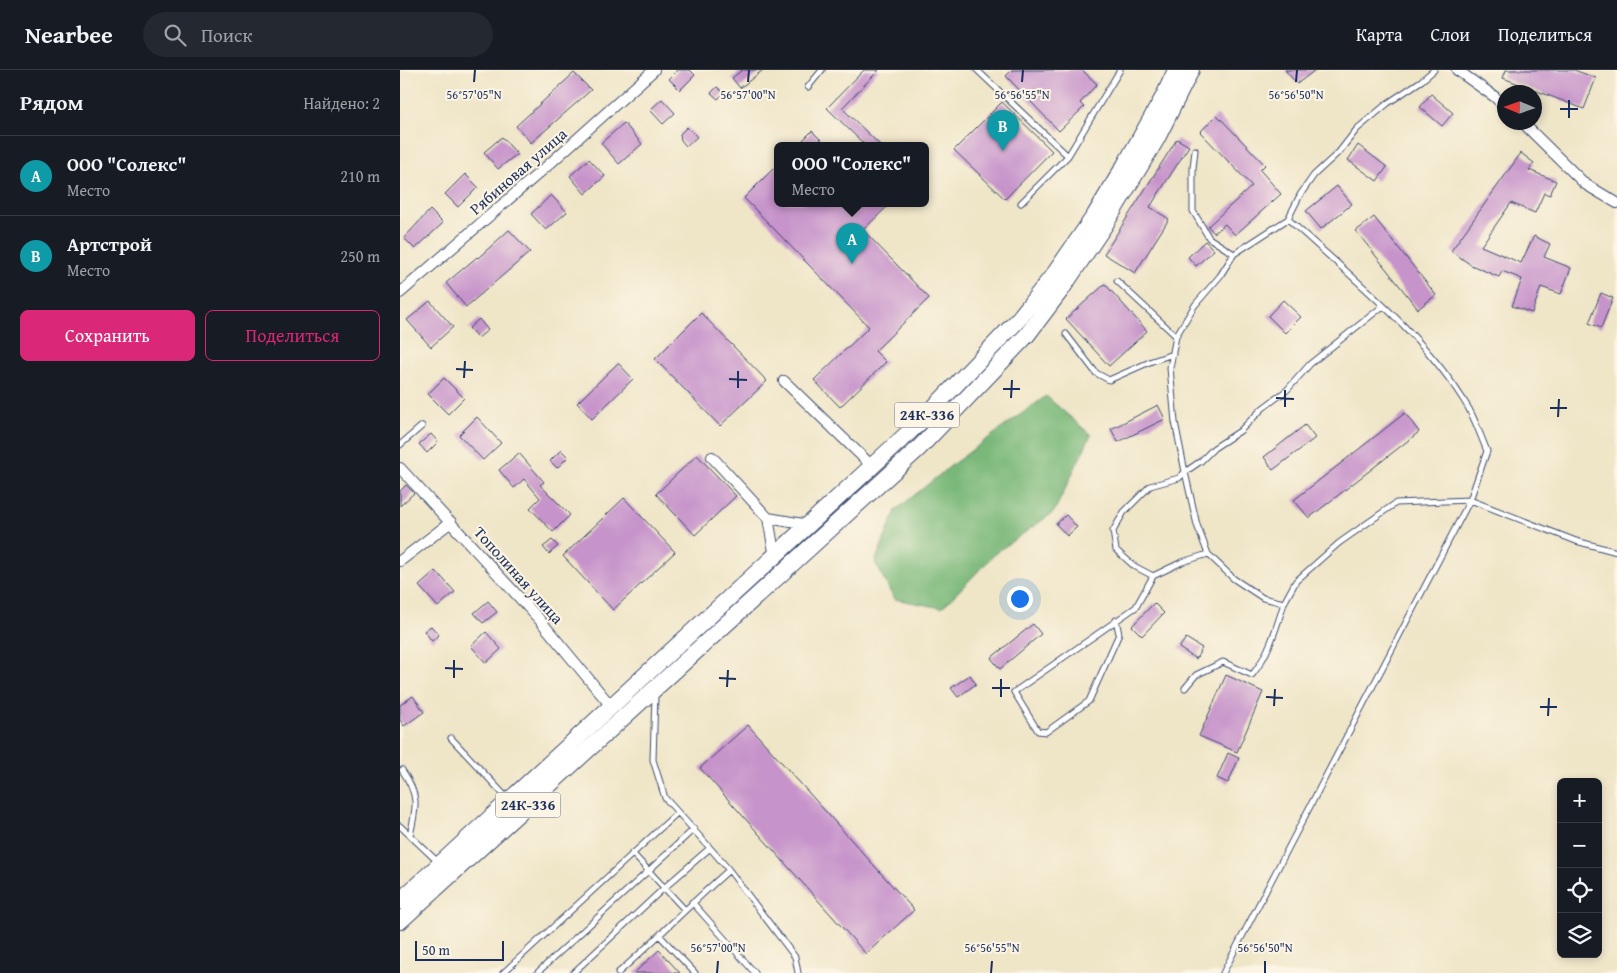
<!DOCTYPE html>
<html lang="ru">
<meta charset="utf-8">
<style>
body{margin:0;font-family:"Gentium Book Plus",serif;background:#242831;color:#f1f3f6}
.controls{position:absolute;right:15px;bottom:15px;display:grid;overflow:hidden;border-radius:8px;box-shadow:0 2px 8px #0003}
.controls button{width:45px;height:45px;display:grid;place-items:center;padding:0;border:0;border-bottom:1px solid #363941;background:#171b24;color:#f1f3f6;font:25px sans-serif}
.compass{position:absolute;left:1097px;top:15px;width:45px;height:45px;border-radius:50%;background:#171b24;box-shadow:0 2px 8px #0003;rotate:272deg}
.scale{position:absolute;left:15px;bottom:12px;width:89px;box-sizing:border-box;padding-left:5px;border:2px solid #1b2f5e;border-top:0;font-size:14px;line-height:18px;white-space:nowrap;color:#1b2f5e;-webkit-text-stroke:4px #fcf5e5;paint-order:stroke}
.you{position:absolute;left:619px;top:528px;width:18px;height:18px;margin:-12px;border:4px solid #fff;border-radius:50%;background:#1a73e8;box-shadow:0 0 0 8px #1a73e833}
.badge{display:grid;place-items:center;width:32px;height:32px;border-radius:50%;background:#db2777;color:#fff;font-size:16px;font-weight:700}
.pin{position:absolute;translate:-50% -41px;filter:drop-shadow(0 1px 2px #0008)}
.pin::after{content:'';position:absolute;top:26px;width:18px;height:15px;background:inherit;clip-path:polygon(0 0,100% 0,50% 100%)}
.popup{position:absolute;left:374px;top:72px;width:155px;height:65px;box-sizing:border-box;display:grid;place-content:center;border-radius:8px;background:#171b24;filter:drop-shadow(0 1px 4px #0005);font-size:16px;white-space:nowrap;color:#9ea1a6}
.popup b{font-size:19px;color:#f1f3f6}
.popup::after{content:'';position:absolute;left:50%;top:100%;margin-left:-10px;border:10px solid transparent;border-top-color:#171b24}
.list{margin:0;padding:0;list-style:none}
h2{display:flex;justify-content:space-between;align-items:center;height:65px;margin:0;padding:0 20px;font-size:21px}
h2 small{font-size:16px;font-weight:400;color:#9ea1a6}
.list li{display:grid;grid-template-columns:32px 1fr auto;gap:15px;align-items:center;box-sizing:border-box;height:80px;padding:0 20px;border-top:1px solid #363941}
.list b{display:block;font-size:19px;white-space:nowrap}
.list p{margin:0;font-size:16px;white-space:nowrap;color:#9ea1a6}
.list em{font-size:16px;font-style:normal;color:#9ea1a6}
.actions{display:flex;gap:10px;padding:15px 20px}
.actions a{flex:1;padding:11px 0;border:1px solid #db2777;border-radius:8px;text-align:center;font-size:18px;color:#db2777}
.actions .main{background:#db2777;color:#fff}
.icon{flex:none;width:28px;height:28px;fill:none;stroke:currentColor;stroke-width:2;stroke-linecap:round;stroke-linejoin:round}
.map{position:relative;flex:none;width:1217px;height:903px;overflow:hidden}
header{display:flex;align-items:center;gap:30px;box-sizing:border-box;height:70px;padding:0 25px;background:#171b24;border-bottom:1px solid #363941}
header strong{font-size:24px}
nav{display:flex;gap:28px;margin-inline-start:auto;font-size:18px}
.search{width:350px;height:45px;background:#242831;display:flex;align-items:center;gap:12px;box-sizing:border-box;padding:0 18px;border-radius:28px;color:#9ea1a6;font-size:19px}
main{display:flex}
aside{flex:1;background:#171b24}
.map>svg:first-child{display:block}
.forest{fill:#79b878;stroke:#4a746b}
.building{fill:#c693ca}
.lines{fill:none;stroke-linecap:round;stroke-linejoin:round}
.service-casing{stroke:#3b4a6e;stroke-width:7}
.minor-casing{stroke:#3b4a6e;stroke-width:12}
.primary-casing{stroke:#3b4a6e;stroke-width:18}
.service{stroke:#fff;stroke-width:5}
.minor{stroke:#fff;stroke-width:10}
.primary{stroke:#fff;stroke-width:16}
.ticks{fill:none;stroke:#1b2f5e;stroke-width:2}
.labels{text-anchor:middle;stroke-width:4;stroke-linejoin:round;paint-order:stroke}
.shield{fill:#fcf5e5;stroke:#5e6a86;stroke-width:1}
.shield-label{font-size:15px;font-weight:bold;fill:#1b2f5e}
.street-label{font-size:16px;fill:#1b2f5e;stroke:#fcf5e5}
.ticks-label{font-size:12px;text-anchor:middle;fill:#1b2f5e;stroke:#fcf5e5;stroke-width:4;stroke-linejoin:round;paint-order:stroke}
</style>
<header>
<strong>Nearbee</strong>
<div class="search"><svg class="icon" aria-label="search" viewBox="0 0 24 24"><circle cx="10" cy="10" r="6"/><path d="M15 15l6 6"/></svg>Поиск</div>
<nav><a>Карта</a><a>Слои</a><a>Поделиться</a></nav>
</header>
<main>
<aside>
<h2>Рядом<small>Найдено: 2</small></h2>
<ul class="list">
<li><span class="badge" style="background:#0f9aa8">A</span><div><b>ООО &quot;Солекс&quot;</b><p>Место</p></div><em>210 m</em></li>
<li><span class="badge" style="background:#0f9aa8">B</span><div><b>Артстрой</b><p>Место</p></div><em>250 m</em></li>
</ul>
<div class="actions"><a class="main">Сохранить</a><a>Поделиться</a></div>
</aside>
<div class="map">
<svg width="1217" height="903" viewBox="0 0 1217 903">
<rect width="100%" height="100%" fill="#fcf5e5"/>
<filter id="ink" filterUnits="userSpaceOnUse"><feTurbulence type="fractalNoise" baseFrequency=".02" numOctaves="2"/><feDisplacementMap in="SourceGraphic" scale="10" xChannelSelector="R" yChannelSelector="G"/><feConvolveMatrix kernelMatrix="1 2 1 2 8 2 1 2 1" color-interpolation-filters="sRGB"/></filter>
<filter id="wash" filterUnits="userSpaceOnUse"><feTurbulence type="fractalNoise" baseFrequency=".0096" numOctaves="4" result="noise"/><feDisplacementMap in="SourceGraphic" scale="20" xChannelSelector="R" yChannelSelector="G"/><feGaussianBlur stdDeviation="1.12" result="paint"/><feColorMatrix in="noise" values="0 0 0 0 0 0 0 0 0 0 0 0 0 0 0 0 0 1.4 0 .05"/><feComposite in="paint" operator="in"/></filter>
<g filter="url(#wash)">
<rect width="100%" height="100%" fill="#efe5c7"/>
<path class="forest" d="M646,326L691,365L654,442L597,482L542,538L494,529L475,492L496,440L553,394Z"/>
<g id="blocks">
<path class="building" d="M278,0H290L295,5L280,20L269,9Z
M342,0H363L340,18L332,8Z
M464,0H479L442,38L480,75H465L427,38Z
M612,0H682L697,14L680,33L684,37L659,61L606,6Z
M885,0H915L897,14Z
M1106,0H1174L1196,8L1184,39L1103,8Z
M174,3L191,20L131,73L116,56Z
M317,17L324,23L318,29L311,23Z
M1031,24L1053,43L1042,56L1020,37Z
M262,29L275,43L263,54L250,40Z
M602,32L652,81L605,129L554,80Z
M817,45L865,95L860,100L881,124L835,165L825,154L814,163L808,156L852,116L800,62Z
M224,53L242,74L219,94L201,73Z
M287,57L297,67L286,76L281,70L280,64Z
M412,61L426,75H398Z
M102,67L117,84L98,99L84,82Z
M777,69L789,76L750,137L769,149L735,203L704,184Z
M958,75L987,97L977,111L948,90Z
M1121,83L1134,93L1129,100L1156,111L1150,125L1144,123L1135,143L1111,133L1081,176L1121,193L1134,166L1150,174L1144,187L1171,198L1161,224L1141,217L1132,243L1112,236L1122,209L1102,201L1099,207L1071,195L1051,181Z
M189,89L205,106L185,124L170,106Z
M378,94V133H491L463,160L529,228L475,281L486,292L440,337L414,310L469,257L344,128Z
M65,104L78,117L58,137L45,124Z
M937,116L952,134L921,159L906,141Z
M151,125L167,142L146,160L131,144Z
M30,140L43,153L15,179L4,168Z
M974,147L1036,225L1018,239L956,161Z
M109,160L130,182L66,237L46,213L77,187L78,188Z
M805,171L814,180L796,196L788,187Z
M705,214L747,261L709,296L666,249Z
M1201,223L1213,228L1201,258L1189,253Z
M883,230L901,247L885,263L868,246Z
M30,231L53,257L31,277L7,250Z
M301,243L367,311L320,356L255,289Z
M79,249L88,260L78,268L69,258Z
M218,293L233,309L192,349L177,333Z
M44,308L64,328L48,344L28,324Z
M758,335L765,349L718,372L711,359Z
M1005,343L1019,362L909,448L894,430Z
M77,347L101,373L83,390L59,365Z
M905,355L915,368L873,400L864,387Z
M31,364L38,372L27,383L19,374Z
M161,380L168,387L157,398L150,391Z
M119,383L144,412L140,415L170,445L153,462L130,438L140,428L124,409L114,418L99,400Z
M297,385L336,426L295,465L256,424Z
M6,415L14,423L0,436V421Z
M224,428L275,482L213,540L163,486Z
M666,445L677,457L667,466L656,454Z
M152,470L158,476L149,484L143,477Z
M36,501L55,522L38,537L19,516Z
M88,531L97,542L83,553L74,543Z
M754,533L764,543L742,566L732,556Z
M633,554L641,564L600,599L591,588Z
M31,556L39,565L32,571L24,561Z
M86,562L101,579L86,593L71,576Z
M786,568L802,578L796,589L779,578Z
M570,605L576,614L558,627L551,618Z
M826,605L863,622L837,682L799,666Z
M13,626L24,642L4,656L0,650V635Z
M348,655L514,840L466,884L300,698Z
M828,683L839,688L828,713L817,708Z
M259,880L280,903H234Z"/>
</g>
</g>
<g filter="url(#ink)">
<use href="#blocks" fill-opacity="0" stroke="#3b4a6e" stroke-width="1"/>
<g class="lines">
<defs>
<path id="service" d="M577,0L668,86
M408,17L422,0
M795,80L793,98V141L809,168L834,184L888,149C951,207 1025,264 1069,339C1076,352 1081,367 1087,381L1070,430L996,433L939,473L896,511L884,533
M621,133L668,86L720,0
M888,149L900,125L914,105L939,82L957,59L988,33L1021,11L1034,0
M717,211L776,266L770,298L775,352L785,402L779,408L750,416L724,442L713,461L716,480L734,496L753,506L782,492L808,484L834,509L863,528L884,533C876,559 869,584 852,605L823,592L796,605L785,618
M666,264L696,303L709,310L752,291L773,284
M776,266L795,235L820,206L834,184
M0,375L22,356
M808,484L797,455L785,402L801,391L814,378L840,361L863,338L887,320L910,294L983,236
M716,550L719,564L689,631L646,662L638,661L614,622L736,537L753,506
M51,668L108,729
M2,700C19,725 17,736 10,765
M0,756L38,792
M232,783L285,840
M329,800L395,887L398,903
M292,832L355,903
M260,866L295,903
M103,903L276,744
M137,903L294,759
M173,903L264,818L310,778L265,728L253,690L255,625
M218,903C256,870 291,833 329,800L310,778
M823,903L1070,430L1176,471L1217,482"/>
<path id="minor" d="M1057,0L1095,27L1104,36
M1122,52L1185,114L1217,133
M0,223L146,97L254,0
M384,311L472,396
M312,387L368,448L409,455
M0,398L139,549L211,636
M368,448L375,487
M0,491L51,452"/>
<path id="primary" d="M0,831L520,352L617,251L655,203L695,145L725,95L763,28L776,0
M0,851L519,378L627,265L661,220L704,156L757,68L791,0"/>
</defs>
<use href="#service" class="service-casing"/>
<use href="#minor" class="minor-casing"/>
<use href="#primary" class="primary-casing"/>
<use href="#service" class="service"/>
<use href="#minor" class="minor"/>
<use href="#primary" class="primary"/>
</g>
</g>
<path class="ticks" d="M74,12L75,0M348,12L349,0M622,12L623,0M896,12L897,0M1160,39H1178M1169,48V30M56,299L73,300M64,308L65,291M329,309L347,310M338,318V301M603,319H620M611,328L612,310M876,328L894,329M885,337V320M1150,338H1167M1158,347L1159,329M45,598L63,599M54,608V590M319,608L336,609M327,617L328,600M592,618H610M601,627V609M866,627L883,628M874,636L875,619M1140,637H1157M1148,646L1149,628M317,903L318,891M591,903L592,891M865,903V891"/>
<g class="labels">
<g class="shield">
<rect x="494.5" y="332.5" width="65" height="25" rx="4"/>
<rect x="95.5" y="722.5" width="65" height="25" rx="4"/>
</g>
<g class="shield-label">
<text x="527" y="350">24К-336</text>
<text x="128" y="740">24К-336</text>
</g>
<g class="street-label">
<text transform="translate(118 101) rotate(-41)" y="6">Рябиновая улица</text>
<text transform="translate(119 505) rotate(48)" y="6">Тополиная улица</text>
</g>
</g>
<g class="ticks-label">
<text x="74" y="29">56°57'05"N</text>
<text x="348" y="29">56°57'00"N</text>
<text x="622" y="29">56°56'55"N</text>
<text x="896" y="29">56°56'50"N</text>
<text x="318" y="882">56°57'00"N</text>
<text x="592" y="882">56°56'55"N</text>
<text x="865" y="882">56°56'50"N</text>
</g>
</svg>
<div class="controls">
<button>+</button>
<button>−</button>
<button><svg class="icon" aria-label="locate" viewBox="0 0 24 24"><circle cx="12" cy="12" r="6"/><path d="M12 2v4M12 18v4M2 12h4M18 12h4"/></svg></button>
<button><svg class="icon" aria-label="layers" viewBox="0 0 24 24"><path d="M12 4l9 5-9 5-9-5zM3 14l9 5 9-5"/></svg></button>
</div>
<svg class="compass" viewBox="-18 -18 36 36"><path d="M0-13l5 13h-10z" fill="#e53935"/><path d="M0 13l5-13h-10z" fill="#9ea1a6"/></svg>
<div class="scale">50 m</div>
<div class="you"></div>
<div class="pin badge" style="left:452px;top:194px;background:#0f9aa8">A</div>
<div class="popup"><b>ООО &quot;Солекс&quot;</b>Место</div>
<div class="pin badge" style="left:603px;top:81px;background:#0f9aa8">B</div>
</div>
</main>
